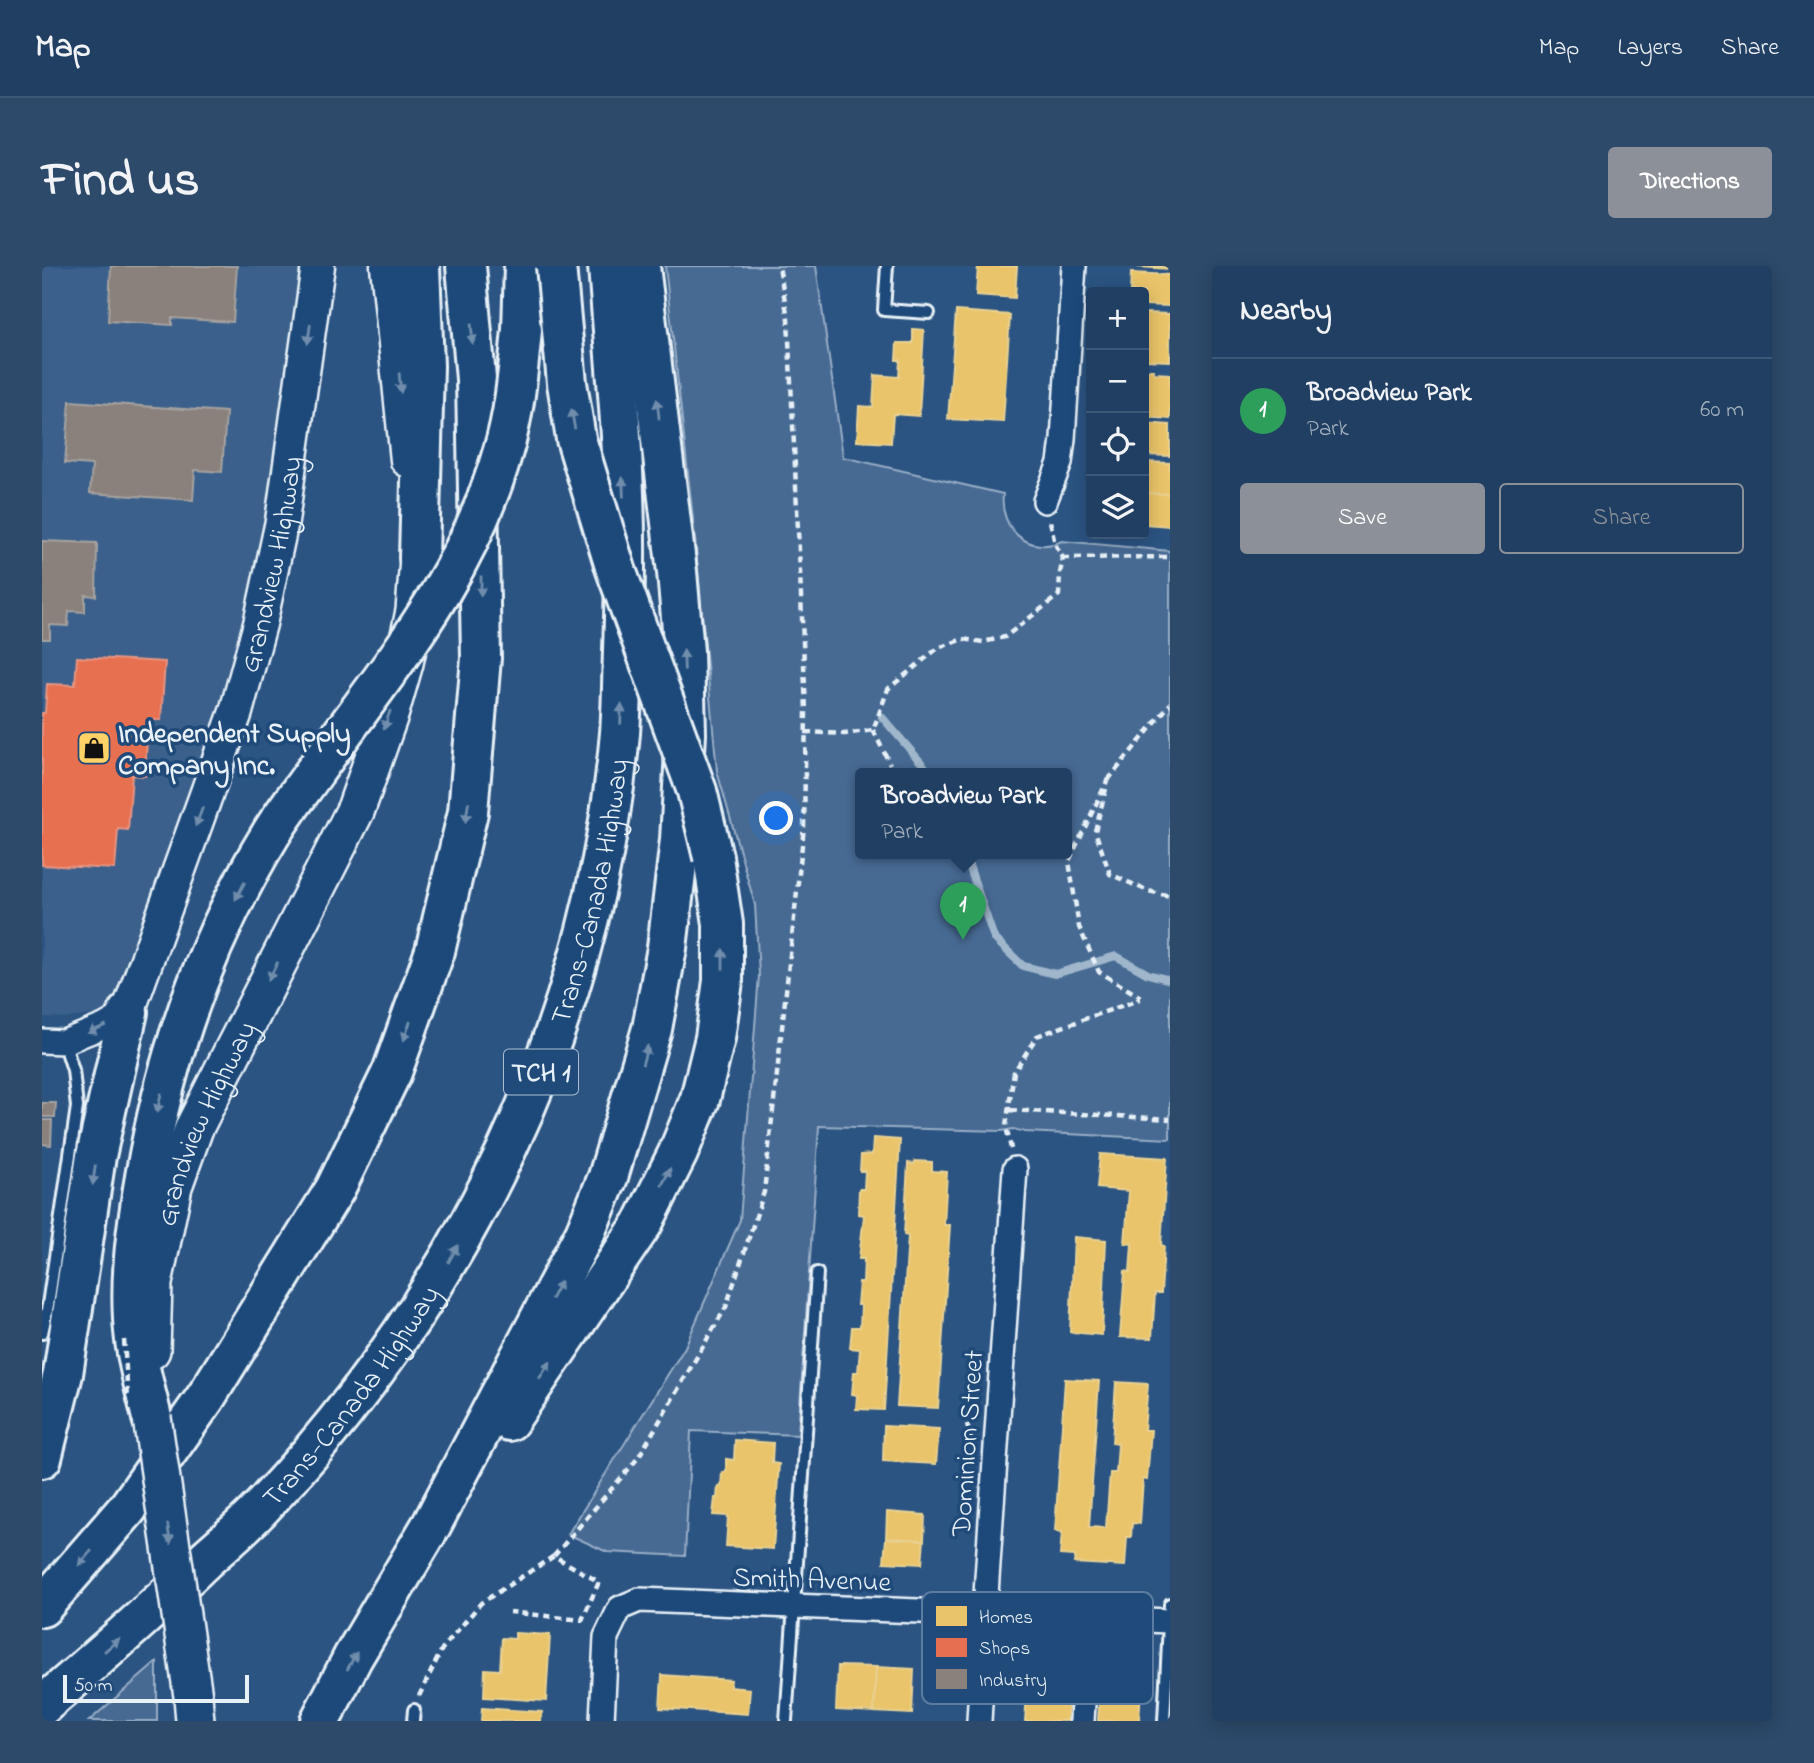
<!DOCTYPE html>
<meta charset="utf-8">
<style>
body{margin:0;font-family:"Indie Flower",sans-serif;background:#2d4a6b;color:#f1f3f6}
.controls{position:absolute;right:21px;top:21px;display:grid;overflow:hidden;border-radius:7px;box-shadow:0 4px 18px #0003}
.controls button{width:63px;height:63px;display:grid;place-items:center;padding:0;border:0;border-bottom:2px solid #3d5877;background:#203f62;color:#f1f3f6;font:35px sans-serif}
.scale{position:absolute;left:21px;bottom:18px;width:186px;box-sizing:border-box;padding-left:7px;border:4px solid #e8f1f8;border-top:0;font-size:19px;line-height:24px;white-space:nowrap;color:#e8f1f8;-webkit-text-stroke:5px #1f4a7a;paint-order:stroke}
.you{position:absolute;left:735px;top:553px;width:24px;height:24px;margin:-18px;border:5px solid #fff;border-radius:50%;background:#1a73e8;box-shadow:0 0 0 10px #1a73e833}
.badge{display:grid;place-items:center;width:46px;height:46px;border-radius:50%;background:#8c9099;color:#fff;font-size:23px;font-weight:700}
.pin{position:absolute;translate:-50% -58px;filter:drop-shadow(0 2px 4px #0008)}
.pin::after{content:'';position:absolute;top:37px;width:24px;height:21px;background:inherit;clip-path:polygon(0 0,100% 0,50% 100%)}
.popup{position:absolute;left:813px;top:502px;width:217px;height:91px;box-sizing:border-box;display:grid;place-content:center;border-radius:7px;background:#203f62;filter:drop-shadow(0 2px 5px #0005);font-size:23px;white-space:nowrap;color:#a2afbe}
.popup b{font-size:26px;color:#f1f3f6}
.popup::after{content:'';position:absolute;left:50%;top:100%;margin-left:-14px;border:14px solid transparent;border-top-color:#203f62}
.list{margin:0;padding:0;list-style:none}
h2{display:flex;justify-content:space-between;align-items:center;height:91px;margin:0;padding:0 28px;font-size:30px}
h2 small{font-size:23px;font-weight:400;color:#a2afbe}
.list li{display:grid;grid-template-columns:46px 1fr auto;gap:21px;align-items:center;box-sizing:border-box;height:105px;padding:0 28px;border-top:2px solid #3d5877}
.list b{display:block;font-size:26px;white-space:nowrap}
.list p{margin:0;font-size:23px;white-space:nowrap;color:#a2afbe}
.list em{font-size:23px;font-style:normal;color:#a2afbe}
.actions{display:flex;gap:14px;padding:21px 28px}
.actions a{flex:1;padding:16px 0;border:2px solid #8c9099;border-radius:7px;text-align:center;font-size:24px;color:#8c9099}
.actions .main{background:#8c9099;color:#fff}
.icon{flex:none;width:38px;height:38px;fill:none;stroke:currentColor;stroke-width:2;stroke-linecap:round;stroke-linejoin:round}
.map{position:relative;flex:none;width:1128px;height:1455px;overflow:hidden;border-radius:7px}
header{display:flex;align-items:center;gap:42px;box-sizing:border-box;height:98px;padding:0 35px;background:#203f62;border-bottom:2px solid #3d5877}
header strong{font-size:33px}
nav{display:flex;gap:38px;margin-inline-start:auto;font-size:24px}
.intro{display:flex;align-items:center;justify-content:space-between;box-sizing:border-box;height:168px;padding:0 42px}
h1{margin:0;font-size:49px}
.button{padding:18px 32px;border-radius:7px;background:#8c9099;color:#fff;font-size:24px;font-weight:700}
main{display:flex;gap:42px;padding:0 42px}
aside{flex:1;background:#203f62;border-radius:7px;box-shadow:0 4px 18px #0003}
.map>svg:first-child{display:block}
.built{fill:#3a608b}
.green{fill:#476b93;stroke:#98aec6;stroke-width:2;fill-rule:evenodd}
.homes{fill:#e9c46a;stroke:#e9d295;stroke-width:2}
.shops{fill:#e76f51;stroke:#e79683;stroke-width:2}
.industry{fill:#8a817c;stroke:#a6a3a1;stroke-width:2}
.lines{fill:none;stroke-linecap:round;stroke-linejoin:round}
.stream{stroke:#a0b6cb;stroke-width:8}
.service-casing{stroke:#e8f1f8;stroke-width:16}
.minor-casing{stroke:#e8f1f8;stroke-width:28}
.secondary-casing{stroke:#e8f1f8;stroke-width:37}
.primary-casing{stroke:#e8f1f8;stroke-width:42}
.motorway-casing{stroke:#e8f1f8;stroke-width:44}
.path{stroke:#e8f1f8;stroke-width:4.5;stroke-dasharray:7 5;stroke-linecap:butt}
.service{stroke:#1f4a7a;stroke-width:10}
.minor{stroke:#1f4a7a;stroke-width:23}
.secondary{stroke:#1f4a7a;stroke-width:32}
.primary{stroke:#1f4a7a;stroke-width:37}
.motorway{stroke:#1f4a7a;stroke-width:38}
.primary-bridge-casing{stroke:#e8f1f8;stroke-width:42;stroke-linecap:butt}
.motorway-bridge-casing{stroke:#e8f1f8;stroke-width:44;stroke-linecap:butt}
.path-bridge{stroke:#e8f1f8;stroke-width:4.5;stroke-dasharray:7 5;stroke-linecap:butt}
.primary-bridge{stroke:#1f4a7a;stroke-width:37}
.motorway-bridge{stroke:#1f4a7a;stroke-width:38}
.oneway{fill:#6f8dac}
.labels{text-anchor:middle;stroke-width:7;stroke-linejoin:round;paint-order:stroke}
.shield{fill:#1f4a7a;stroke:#acbfd2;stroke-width:2}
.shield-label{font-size:26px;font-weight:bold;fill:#e8f1f8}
.street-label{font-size:28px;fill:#e8f1f8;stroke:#1f4a7a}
.poi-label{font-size:28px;font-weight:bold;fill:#e8f1f8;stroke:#1f4a7a;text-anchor:start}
.key{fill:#1f4a7a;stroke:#5b7ca0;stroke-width:2}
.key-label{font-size:19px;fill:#e8f1f8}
</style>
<header>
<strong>Map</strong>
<nav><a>Map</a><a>Layers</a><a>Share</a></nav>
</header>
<div class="intro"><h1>Find us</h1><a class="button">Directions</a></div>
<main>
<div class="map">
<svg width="1128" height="1455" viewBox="0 0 1128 1455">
<rect width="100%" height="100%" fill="#2b5482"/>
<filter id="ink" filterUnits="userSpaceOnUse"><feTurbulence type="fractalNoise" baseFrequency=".0143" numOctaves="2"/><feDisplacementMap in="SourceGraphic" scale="14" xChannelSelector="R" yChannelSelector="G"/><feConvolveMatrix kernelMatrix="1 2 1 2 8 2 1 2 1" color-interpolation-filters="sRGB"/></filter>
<g filter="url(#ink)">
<path class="built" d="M0,0H263L235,208L205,367L83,724L66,747L26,752L0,751Z"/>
<path class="green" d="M623,0H774L801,191L961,228C957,262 986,290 1020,275L1128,285V873L983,866L971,863L959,865L777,860L756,1169L649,1165L643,1290L565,1286L526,1268L643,1081L698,954L717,709L713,639L675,505L652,262ZM818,508H1024V588H818Z
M115,1396V1455H47Z"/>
<path class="homes" d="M936,0H975L973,32L934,29Z
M1096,0H1128V3L1096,1Z
M1089,7L1128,9V40L1102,39V26H1088Z
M914,45L968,49L961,156L906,153Z
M1102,47L1128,48V95L1102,94Z
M871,63L882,64L877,150L851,148L849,177L815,175L817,140L831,141L833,109L857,111L858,94H854L855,77H871Z
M1102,104H1112V107L1128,108V153L1102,151Z
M1102,157L1128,159V190L1102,189Z
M1102,196L1128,197V228L1102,227Z
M1102,227L1128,228V260L1102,258Z
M831,872L858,874L842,1144L814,1143L815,1129L810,1128L812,1106H816L818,1083L808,1082L810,1061H818L819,1039H815L817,1016H821L822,993H817L822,949L816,948L817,923H822L823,905H818L819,889L830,888Z
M1058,888L1125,892L1119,979L1122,980L1119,1027H1113L1110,1072L1078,1071L1083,1005L1088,1006L1090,978L1083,977L1087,925L1055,922Z
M873,895L890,896V905L905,906L902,959H908L896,1142L855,1140L866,970L862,969L866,897L872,898Z
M1032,971L1064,974L1060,1069L1028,1066Z
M1023,1113L1057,1115L1047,1261L1064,1262L1068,1207H1074L1076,1178L1070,1177L1074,1116L1106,1118L1102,1164H1109L1105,1214L1101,1213L1098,1258L1090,1257L1089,1271H1085L1083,1300L1032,1297L1033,1290L1018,1289L1020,1266L1013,1265Z
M842,1160L897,1163L894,1198L841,1195Z
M693,1174L731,1177L730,1197L737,1198L731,1283L684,1280L686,1250L671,1249L673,1232H675L676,1220L679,1221L680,1206H684V1193L692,1194Z
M845,1246L883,1249L882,1274L844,1272Z
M844,1272L882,1274L880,1298L842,1296Z
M473,1367L508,1369L504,1435L442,1431L443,1403L458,1404L460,1372L473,1373Z
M796,1400L834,1401L832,1446L794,1444Z
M834,1401L872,1403L870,1448L832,1446Z
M987,1401L1028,1404L1025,1455H983Z
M1059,1407L1100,1409L1097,1455H1056Z
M620,1409L689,1414L688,1421L708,1423L706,1448L618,1442Z
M440,1442L500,1446L499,1455H439Z"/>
<path class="shops" d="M35,391L123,396L119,454H106L103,510L90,509L86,564L76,563L73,603L0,599V447H3L5,418L33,419Z"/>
<path class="industry" d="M69,0H195L191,56L130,52V59L66,55Z
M28,135L184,146L180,206L153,204L151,234L48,227L50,199L23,197Z
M0,275L55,277L54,330L43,329V346L27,345L26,360L8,359V373H0Z
M0,837H14L13,851H0Z
M0,854H10L9,879L0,878Z"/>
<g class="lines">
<path class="stream" d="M840,451L889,508
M923,588L952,672L981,700L1013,708L1074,690L1106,708L1128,714"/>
<defs>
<path id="service" d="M845,0L842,44L887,47
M0,1067L6,1039L35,841L31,804L22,776
M371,1455L372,1444
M744,1455L775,1007
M1122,1455L1128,1338"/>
<path id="minor" d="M1003,235L1018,197L1021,173L1032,0
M0,775L22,776L62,760L86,746
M560,1455L564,1371L578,1342L597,1334L1128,1355
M937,1455L945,1312L973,903
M1040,1455L1046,1352"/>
<g id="secondary">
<path d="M345,0L365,194"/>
<path id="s1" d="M86,746L194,446L218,358L240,255L276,0"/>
</g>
<g id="primary">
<path id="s2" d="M109,1084L111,1017L131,920L152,862L314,543L348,446L362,397L373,345L377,292"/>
<path d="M151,1430L153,1455"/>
</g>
<g id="motorway">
<path d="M480,64L482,0"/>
<path d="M377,292L382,100L378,0"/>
<path d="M110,1152C104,1126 96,1100 93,1074C86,1020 94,963 103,911C124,788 165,672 230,566C243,545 259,525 273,505"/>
<path d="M467,1155L601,957L636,887L658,833L673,772L681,715V658L671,591"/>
<path d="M0,1192L21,1108L54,890L86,746"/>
<path d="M0,1341L85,1243L164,1131L293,923L350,806L393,685L426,546L439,392L434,113L424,0"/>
<path id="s3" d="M0,1440C56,1392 112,1343 165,1292C183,1276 202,1260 219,1242C420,1029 552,760 578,467C580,440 580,412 581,385C582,355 583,325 583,295C584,197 573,98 566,0"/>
<path d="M278,1455L311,1391L390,1258L543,967L566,911L610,763L625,682L638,574L644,468L642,386L635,306L598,0"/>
</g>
</defs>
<use href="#service" class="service-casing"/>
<use href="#minor" class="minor-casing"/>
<use href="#secondary" class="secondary-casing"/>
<use href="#primary" class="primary-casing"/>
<use href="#motorway" class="motorway-casing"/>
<path class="path" d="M1021,292L1128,291
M831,464L848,498
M763,466L803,468L831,464L846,423L896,382L921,373L941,376L963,371L1017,329L1018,307L1021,292L1013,278L1008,255
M1066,514L1128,438
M1064,523L1053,565L1068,608L1106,625L1128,630
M968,844L1128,853
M969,883L964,860L972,806L995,770L1096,734L1097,730L1057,706L1037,661L1027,595L1066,513
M925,1158L929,1174
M512,1290L596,1192L684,1041L722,926L762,561L764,445L758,306L746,53L737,0
M377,1430L400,1383L439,1337L512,1290L557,1316L540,1354L468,1346"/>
<use href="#service" class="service"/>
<use href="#minor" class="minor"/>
<use href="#secondary" class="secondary"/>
<use href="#primary" class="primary"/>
<use href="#motorway" class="motorway"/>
<defs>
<path id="primary-bridge" d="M110,1152L151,1430"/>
<path id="motorway-bridge" d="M514,0L525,117L534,173L574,304L655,525L671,591
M273,505C348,400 425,312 461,185C473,146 476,104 480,64"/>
</defs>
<use href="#primary-bridge" class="primary-bridge-casing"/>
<use href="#motorway-bridge" class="motorway-bridge-casing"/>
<path class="path-bridge" d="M82,1074L86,1133"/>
<use href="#primary-bridge" class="primary-bridge"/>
<use href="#motorway-bridge" class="motorway-bridge"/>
</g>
<defs><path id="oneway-solid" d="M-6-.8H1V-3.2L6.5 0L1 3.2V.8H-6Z" transform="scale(1.75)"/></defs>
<g class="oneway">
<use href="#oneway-solid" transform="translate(267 68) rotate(98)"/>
<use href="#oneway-solid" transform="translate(430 68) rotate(85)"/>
<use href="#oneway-solid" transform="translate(358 117) rotate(85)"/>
<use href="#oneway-solid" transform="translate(616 143) rotate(-97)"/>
<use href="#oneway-solid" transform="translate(531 153) rotate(-100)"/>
<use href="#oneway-solid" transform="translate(581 221) rotate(-92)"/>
<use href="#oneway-solid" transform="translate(439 320) rotate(90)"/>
<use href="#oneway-solid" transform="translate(642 394) rotate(-92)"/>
<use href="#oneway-solid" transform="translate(579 448) rotate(-88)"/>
<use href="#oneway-solid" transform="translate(345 454) rotate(109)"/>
<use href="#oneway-solid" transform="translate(425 546) rotate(99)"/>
<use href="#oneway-solid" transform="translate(157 551) rotate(111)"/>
<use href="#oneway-solid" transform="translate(198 625) rotate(118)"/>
<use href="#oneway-solid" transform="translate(681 693) rotate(-90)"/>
<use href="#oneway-solid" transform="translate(231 705) rotate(118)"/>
<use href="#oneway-solid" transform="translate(55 763) rotate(156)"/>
<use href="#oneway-solid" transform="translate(365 765) rotate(109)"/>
<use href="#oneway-solid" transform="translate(603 789) rotate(-74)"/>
<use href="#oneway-solid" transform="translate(117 837) rotate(103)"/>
<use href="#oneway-solid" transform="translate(52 909) rotate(98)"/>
<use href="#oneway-solid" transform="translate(624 911) rotate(-64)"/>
<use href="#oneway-solid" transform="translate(411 988) rotate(-61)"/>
<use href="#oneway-solid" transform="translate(514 1024) rotate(-62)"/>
<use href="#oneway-solid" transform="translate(503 1104) rotate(-56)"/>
<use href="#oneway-solid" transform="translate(127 1268) rotate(82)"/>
<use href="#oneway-solid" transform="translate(43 1292) rotate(131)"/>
<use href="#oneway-solid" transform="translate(70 1379) rotate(-41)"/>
<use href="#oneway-solid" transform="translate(310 1395) rotate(-61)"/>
</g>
</g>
<defs>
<symbol id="shop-square" viewBox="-11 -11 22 22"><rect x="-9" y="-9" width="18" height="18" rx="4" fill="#ffd166" stroke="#1f4a7a"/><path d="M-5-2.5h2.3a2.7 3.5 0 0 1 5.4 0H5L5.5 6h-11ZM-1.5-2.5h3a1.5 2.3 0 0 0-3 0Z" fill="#111"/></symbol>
</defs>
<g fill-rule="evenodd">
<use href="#shop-square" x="33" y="463" width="38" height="38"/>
</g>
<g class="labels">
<rect class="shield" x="462" y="783.5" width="74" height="45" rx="5"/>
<g class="shield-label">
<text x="499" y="815">TCH 1</text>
</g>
<g class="street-label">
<text dy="10" stroke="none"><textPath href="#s1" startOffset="471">Grandview Highway</textPath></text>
<text dy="10" stroke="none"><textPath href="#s3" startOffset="1004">Trans-Canada Highway</textPath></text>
<text dy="10" stroke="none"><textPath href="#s2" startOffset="236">Grandview Highway</textPath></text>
<text dy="10" stroke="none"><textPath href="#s3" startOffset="439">Trans-Canada Highway</textPath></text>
<text transform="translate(924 1177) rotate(-86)" y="10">Dominion Street</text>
<text transform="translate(770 1312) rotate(2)" y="10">Smith Avenue</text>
</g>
<g class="poi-label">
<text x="76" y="476">Independent Supply<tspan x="76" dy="32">Company Inc.</tspan></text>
</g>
</g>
<rect x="880" y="1326" width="231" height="112" rx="10" class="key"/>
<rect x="894" y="1340" width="31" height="20" fill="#e9c46a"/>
<rect x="894" y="1372" width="31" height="19" fill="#e76f51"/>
<rect x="894" y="1403" width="31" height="20" fill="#8a817c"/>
<g class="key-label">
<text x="937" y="1357">Homes</text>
<text x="937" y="1388">Shops</text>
<text x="937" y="1420">Industry</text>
</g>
</svg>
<div class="controls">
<button>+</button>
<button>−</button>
<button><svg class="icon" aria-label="locate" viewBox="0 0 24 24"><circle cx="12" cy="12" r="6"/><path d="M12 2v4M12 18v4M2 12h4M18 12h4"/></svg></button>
<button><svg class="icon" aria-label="layers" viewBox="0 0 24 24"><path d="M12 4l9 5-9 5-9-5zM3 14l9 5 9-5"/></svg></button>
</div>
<div class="scale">50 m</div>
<div class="you"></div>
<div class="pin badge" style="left:921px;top:674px;background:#2e9e5b">1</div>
<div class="popup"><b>Broadview Park</b>Park</div>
</div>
<aside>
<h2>Nearby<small></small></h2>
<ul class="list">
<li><span class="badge" style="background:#2e9e5b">1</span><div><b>Broadview Park</b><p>Park</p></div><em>60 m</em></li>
</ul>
<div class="actions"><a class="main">Save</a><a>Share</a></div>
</aside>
</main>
